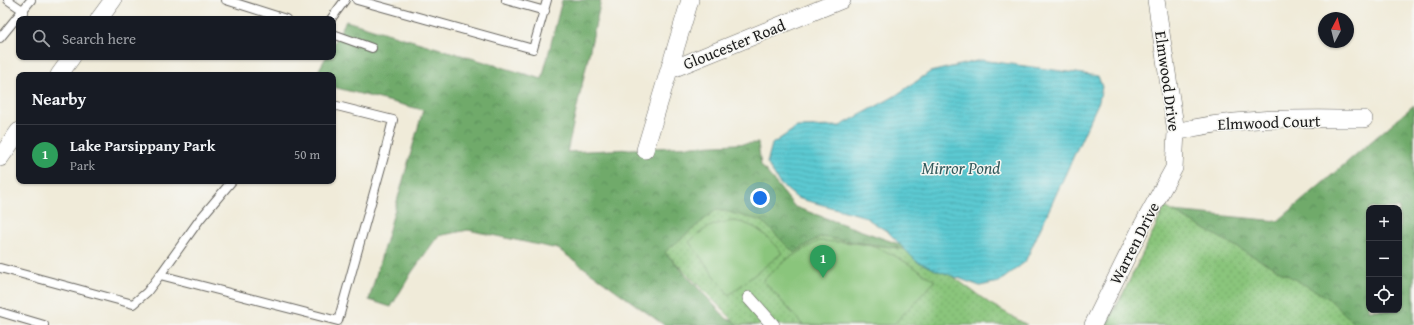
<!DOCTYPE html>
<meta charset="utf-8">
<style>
body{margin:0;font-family:"Gentium Book Plus",serif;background:#20242c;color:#f1f3f6}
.controls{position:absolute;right:12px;bottom:12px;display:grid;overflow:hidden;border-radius:8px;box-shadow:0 1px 3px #0004}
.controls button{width:36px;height:36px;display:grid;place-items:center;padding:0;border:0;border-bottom:1px solid #363941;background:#171b24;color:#f1f3f6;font:20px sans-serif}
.compass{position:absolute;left:1318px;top:12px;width:36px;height:36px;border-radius:50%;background:#171b24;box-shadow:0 1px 3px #0004;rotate:7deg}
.you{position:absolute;left:760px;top:198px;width:14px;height:14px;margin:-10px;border:3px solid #fff;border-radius:50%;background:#1a73e8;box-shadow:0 0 0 6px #1a73e833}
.badge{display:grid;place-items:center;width:26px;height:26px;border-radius:50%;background:#d1495b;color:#fff;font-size:13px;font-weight:700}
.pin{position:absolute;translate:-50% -33px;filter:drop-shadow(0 1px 2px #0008)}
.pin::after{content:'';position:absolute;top:21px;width:14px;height:12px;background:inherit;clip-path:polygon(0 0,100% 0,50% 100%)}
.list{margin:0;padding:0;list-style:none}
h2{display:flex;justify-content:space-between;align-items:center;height:52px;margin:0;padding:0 16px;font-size:17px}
h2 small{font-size:13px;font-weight:400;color:#9ea1a6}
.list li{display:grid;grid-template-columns:26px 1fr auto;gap:12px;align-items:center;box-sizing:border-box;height:60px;padding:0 16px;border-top:1px solid #363941}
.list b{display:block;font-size:15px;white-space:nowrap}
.list p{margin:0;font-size:13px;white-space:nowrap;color:#9ea1a6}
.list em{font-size:13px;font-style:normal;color:#9ea1a6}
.icon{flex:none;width:22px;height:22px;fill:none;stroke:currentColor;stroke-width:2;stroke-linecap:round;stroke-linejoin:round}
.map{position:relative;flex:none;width:1414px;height:325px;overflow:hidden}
.search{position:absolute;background:#171b24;box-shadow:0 1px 3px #0004;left:16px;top:16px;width:320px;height:44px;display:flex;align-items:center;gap:10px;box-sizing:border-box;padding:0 14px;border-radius:8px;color:#9ea1a6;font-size:15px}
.panel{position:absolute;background:#171b24;box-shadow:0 1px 3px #0004;left:16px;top:72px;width:320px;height:112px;border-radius:8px}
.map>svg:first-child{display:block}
.forest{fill:url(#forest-crowns);stroke:#466344;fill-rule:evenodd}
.park{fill:url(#park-dots);stroke:#53704c}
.pitch{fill:#8ac57b;stroke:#53704c}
.water{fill:url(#water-rules);stroke:#3c7276}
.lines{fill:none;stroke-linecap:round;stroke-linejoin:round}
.service-casing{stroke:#66645e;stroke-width:10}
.pedestrian-casing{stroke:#66645e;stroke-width:14}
.minor-casing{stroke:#66645e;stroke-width:18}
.service{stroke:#fff;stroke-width:8}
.pedestrian{stroke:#fff;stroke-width:13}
.minor{stroke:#fff;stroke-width:17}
.labels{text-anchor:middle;stroke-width:3;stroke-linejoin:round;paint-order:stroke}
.street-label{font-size:16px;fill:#1c1c1c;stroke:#f6f6f2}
.water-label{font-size:17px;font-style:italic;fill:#32595b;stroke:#f6f6f2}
</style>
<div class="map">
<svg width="1414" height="325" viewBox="0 0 1414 325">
<defs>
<pattern id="forest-crowns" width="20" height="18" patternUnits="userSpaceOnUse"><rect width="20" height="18" fill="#6faa6b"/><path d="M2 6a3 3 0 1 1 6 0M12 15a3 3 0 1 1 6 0" fill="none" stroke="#5a8a57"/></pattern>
<pattern id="park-dots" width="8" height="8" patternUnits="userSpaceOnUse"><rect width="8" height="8" fill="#8ac57b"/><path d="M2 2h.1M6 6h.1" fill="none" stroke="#76a96a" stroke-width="1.8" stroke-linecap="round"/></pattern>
<pattern id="water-rules" width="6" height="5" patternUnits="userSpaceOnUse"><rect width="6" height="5" fill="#5cc9d1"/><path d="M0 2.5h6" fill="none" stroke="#4facb3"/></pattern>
</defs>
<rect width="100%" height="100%" fill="#f6f6f2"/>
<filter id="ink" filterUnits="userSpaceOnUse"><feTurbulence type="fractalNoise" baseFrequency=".025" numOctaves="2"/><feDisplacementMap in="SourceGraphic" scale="8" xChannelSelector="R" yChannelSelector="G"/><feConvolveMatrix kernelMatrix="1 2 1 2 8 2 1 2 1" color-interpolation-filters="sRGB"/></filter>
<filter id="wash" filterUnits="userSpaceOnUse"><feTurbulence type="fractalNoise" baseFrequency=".012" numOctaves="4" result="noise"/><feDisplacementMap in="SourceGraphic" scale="16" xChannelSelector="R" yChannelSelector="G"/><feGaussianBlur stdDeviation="0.9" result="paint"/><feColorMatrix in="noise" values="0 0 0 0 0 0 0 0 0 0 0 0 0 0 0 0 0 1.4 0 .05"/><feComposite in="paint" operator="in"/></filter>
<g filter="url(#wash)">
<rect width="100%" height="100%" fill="#f0ebd9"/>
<path class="forest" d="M562,0H601L567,152L758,143L761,165L795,207L918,251L820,237L794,253L762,221L665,252L727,319L755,325H664L558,249L468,230L438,236L412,272L391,307L369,300L423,110L333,87V75H316L326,57H333V44L346,21L542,79Z
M1414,105V325H1104L1173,211L1278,221ZM1369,208H1399V310H1369Z"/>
<path class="park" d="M1165,207L1328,298L1356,325H1108Z
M717,209L762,221L794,253L820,237L918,251L989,303L1027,325H738L665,252Z"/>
<path class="pitch" d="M734,221C758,225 766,235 782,253L729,295L689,242C706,227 711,224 734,221Z
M819,241C838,242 859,242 878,248C898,256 917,269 935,281L893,325H803L763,280L787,259Z"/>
<path class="water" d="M981,60L1098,76L1102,87L1099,101L1025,262L999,282L980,286L936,270L916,261L888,232L863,216L797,198L779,183L767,163L772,144L797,127L840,126L895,96L930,72Z"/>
</g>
<g filter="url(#ink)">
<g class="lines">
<defs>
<path id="service" d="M8,0L24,11
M226,0L286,19
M357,0L533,49L547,0
M506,0L545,11
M331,19L345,0
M333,34L372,48
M0,38L31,0
M0,268L133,304L147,292L160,275L338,321L383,160L393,120L333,105
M160,275L200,219L232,181
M0,312L44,325"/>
<path id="pedestrian" d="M749,298L773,325"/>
<path id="minor" d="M99,19L113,0
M670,70L842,0
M59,75L72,57
M1176,132C1238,116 1301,119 1364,119
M645,150L690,0
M0,158L19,131
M1093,325L1142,226L1174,168L1176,132L1156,0"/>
</defs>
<use href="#service" class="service-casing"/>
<use href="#pedestrian" class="pedestrian-casing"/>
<use href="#minor" class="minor-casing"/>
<use href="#service" class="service"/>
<use href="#pedestrian" class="pedestrian"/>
<use href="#minor" class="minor"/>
</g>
</g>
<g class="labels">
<g class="street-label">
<text transform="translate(734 44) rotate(-22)" y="6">Gloucester Road</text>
<text transform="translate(1168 81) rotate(82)" y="6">Elmwood Drive</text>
<text transform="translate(1269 122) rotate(-2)" y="6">Elmwood Court</text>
<text transform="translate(1134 243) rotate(-63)" y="6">Warren Drive</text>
</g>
<g class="water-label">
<text x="961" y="174">Mirror Pond</text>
</g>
</g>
</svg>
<div class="controls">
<button>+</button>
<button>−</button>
<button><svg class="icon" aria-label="locate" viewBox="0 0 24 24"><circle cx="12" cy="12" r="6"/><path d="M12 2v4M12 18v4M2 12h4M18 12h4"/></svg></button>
</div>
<svg class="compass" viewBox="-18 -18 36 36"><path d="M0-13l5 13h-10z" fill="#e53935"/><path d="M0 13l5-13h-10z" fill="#9ea1a6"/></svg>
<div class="you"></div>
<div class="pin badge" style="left:823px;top:278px;background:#2e9e5b">1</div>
<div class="search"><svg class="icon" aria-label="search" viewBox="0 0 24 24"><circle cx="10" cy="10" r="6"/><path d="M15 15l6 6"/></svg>Search here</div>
<section class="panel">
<h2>Nearby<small></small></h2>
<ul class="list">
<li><span class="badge" style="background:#2e9e5b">1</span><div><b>Lake Parsippany Park</b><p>Park</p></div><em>50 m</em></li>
</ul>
</section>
</div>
